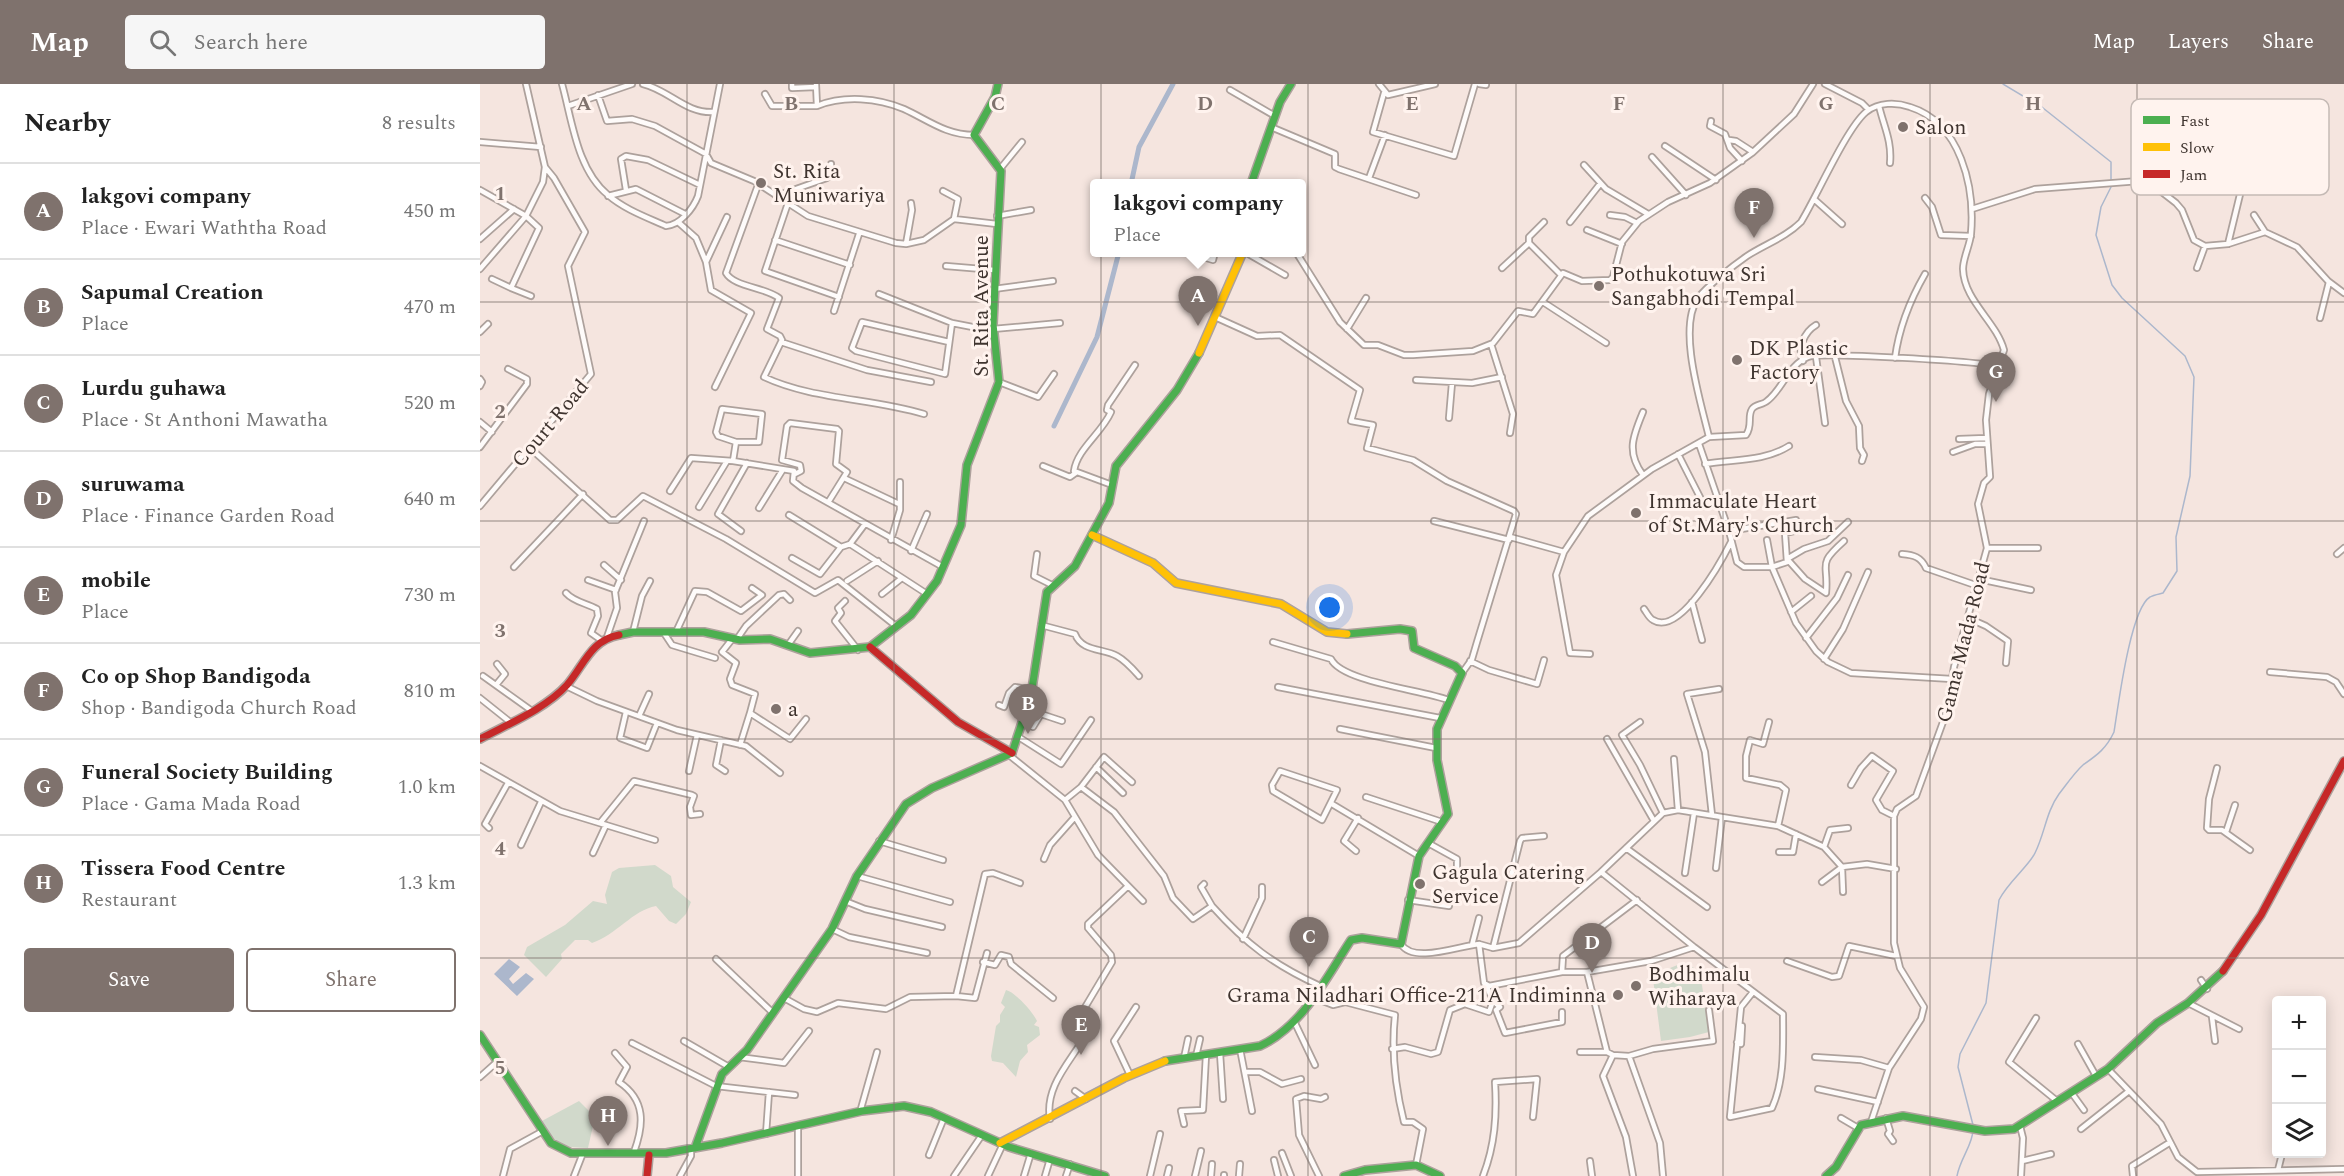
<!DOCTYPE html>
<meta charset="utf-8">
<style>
body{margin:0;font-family:Spectral,serif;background:#f6f6f6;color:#222}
.controls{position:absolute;right:18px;bottom:18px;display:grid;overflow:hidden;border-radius:6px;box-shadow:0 3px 15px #0003}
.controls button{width:54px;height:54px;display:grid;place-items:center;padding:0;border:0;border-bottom:2px solid #e0e0e0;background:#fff;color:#222;font:30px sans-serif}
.you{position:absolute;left:850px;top:524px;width:21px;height:21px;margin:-15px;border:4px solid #fff;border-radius:50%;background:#1a73e8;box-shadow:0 0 0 9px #1a73e833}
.badge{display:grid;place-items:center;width:39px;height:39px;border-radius:50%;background:#7f726d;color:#fff;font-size:20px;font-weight:700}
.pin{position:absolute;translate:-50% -50px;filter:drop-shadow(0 2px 3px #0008)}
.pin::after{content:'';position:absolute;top:32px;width:21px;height:18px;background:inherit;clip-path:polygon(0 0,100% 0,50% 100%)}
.popup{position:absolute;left:610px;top:95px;width:216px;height:78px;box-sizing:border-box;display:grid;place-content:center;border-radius:6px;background:#fff;filter:drop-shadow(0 2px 4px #0005);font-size:20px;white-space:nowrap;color:#767676}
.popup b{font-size:22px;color:#222}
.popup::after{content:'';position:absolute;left:50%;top:100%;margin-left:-12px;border:12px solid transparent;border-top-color:#fff}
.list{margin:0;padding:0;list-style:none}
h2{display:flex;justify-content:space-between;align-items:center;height:78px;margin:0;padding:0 24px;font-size:26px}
h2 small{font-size:20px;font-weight:400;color:#767676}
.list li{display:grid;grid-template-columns:39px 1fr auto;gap:18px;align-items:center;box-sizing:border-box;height:96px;padding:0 24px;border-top:2px solid #e0e0e0}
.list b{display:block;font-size:22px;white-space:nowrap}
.list p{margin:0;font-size:20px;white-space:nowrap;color:#767676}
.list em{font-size:20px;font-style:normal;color:#767676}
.actions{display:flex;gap:12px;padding:18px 24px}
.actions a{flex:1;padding:14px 0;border:2px solid #7f726d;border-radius:6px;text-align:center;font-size:21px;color:#7f726d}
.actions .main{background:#7f726d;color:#fff}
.icon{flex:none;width:33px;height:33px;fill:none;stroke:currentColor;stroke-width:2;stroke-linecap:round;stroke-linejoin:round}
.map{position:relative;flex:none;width:1864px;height:1092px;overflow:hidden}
header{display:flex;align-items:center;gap:36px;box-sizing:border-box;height:84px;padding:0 30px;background:#7f726d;color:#fff}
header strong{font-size:28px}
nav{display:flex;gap:33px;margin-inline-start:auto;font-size:21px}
.search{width:420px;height:54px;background:#f6f6f6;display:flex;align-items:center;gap:15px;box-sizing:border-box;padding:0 21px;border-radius:6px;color:#767676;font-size:22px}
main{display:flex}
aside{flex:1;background:#fff}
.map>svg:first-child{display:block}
.green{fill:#d1d9cb}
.water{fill:#acb7cc}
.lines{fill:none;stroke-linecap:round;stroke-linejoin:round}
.stream{stroke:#acb7cc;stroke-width:1.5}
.canal{stroke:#acb7cc;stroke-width:5}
.street-casing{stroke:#ada19c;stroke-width:8}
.fast-casing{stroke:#ada19c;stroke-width:10}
.slow-casing{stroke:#ada19c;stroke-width:10}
.jam-casing{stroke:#ada19c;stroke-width:10}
.street{stroke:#fefbfa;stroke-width:4.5}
.fast{stroke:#4caf50;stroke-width:7}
.slow{stroke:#ffc107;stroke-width:7}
.jam{stroke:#c62828;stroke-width:7}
.grid{fill:none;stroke:#7f726d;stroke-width:1.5;stroke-opacity:0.55}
.poi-dot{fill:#7f726d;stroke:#fff3ee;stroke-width:2}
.labels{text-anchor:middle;stroke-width:6;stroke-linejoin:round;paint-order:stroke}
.poi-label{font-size:21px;fill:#3f342f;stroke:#fff3ee;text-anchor:start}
.street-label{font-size:21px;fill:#3f342f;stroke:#fff3ee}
.key{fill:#fff3ee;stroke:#c5bab5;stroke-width:1.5}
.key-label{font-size:16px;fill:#3f342f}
.grid-label{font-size:20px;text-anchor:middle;font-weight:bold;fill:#7f726d;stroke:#fff3ee;stroke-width:6;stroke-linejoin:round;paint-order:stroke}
</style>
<header>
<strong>Map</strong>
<div class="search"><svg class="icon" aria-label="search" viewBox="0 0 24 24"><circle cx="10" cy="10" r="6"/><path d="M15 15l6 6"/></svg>Search here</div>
<nav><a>Map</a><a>Layers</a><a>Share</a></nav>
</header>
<main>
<aside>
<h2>Nearby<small>8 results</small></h2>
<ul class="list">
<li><span class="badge">A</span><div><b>lakgovi company</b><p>Place · Ewari Waththa Road</p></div><em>450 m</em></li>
<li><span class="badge">B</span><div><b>Sapumal Creation</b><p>Place</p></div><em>470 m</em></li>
<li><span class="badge">C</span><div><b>Lurdu guhawa</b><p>Place · St Anthoni Mawatha</p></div><em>520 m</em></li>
<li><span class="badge">D</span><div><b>suruwama</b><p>Place · Finance Garden Road</p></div><em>640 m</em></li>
<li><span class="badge">E</span><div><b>mobile</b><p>Place</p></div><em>730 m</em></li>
<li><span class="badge">F</span><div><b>Co op Shop Bandigoda</b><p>Shop · Bandigoda Church Road</p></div><em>810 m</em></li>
<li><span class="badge">G</span><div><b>Funeral Society Building</b><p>Place · Gama Mada Road</p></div><em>1.0 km</em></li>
<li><span class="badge">H</span><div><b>Tissera Food Centre</b><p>Restaurant</p></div><em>1.3 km</em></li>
</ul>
<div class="actions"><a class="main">Save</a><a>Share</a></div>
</aside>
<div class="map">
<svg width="1864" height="1092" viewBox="0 0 1864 1092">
<rect width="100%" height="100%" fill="#f5e5df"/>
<path class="green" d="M175,781L191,792L193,803L211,818L206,830L196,840L189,837L176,822C153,826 136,851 112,859L108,856H95L81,870L82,875L66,893L44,871L47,863L85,841L113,817L127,820L125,811L132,788L139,784Z
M1200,880L1213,883L1222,901L1229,948L1210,953L1181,957L1172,887L1180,888Z
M526,906C535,908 553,928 557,937L554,941L559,943L560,951L547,961L548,968L540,977L536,993L523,979L512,977L511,972L516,942L520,938V931L525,923L521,919Z
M99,1017L115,1033L108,1064C78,1063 78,1062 60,1038Z"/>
<path class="water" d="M29,875L40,883L29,895L33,900L46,889L54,895L37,912L14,890Z"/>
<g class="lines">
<path class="stream" d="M1493,1041L1478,983L1480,970L1506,919L1519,816C1528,798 1549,782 1555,769C1565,749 1566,728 1579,710C1586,701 1595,688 1603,681C1617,671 1626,665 1634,648C1638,624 1650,525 1670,513C1673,511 1679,510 1683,509L1697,487L1696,453L1710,392L1714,293L1705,272L1642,214L1632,201L1616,151L1621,123L1631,103V78L1563,24L1523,0
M1477,1092C1480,1075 1493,1060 1493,1046"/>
<path class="canal" d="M651,100L659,63L693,0
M574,342L617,253L639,168"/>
<defs>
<path id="street" d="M82,0C92,36 97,86 128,111C144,125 166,133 186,142C200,141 213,125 218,112L240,0
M163,0C189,6 206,30 234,28
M312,0V4L336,3
M336,0L337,22C364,11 398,14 424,25C448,36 466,51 494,51
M899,0L908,11L955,0
M999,0L1006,1
M1345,0L1382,19L1389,26
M750,6L795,32
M904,9L893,48L974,72L995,0
M285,10L292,22H337
M118,11L127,37L152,35L175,42L226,70L231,79L274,97L328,132L416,159L426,160L444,156L474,135L517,140
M88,22L152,0
M1399,22C1404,43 1412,57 1410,79
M1231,37L1230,42L1245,50L1250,64L1262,77
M791,43L855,70V83L859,85L936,111
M1249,56L1256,57L1273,68
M0,58L61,63
M1185,62L1236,96
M1746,66L1758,94L1763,98L1748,160
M1172,73L1206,111
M1104,81L1126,105L1168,130
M520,85L542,58
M889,94L905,51
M278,101L246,189C254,203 285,203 299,214L287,245L300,252L302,256L284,293C333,316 392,314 444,330
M0,106L46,132L0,185
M146,106L141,75L146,72L168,76L220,101
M463,107L478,115L474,135
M299,111L347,94L350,91L351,80
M128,112L156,105L205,130
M1445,114L1452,123L1461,151L1491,152
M1335,116L1362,140
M308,119L285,187L359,213
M1492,125L1555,105L1659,97L1678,105L1696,119L1702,126L1714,156L1725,162L1748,160L1785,148
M1130,131L1145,133L1157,139
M1774,131L1785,148L1817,163L1848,197L1864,209
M517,132L551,126
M198,138L216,154L226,178L231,206L271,229L235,303
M1064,138L1049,153V159L1081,191
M1090,138L1120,100
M1107,146L1142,160
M0,155L34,125
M295,156L370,181
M426,160L432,126L431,119
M765,168L805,191
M816,168L860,238L884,261H898L924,271H933L993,267L1013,259L1038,227L1053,230L1083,189L1102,197L1130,196L1133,193L1142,158L1159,137L1188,118L1230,99L1272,69L1314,30L1333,0
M713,170L733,176L735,168
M226,178L247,133
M466,182L514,186
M1022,184L1049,159
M1717,184L1725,162
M12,195L31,204L59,144L46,132L63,98L65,83L46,0
M31,204L51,212
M514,205L573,197
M399,210L472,239L513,247
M1063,218L1126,259
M354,227L379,150
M735,233L777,252L800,251L880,306L871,337L893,341L887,364L933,376L967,397L1034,427L1036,430L997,558L992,575L982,589
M1840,234L1849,198
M513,245L580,239
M867,245L886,214
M0,248L8,240
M301,258L387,286L451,298
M469,258L382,238L372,264L376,267L465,290L472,239
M1011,260L1033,330L1030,349
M1336,273L1345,339
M1355,273L1366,317L1379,342L1380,364L1384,371L1382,377
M1415,274C1419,244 1430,216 1445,190
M1323,277C1317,265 1324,248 1336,241
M0,295L2,298L0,302
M936,296L992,299L1022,293
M519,298L558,313L574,290
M969,334L972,299
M0,338L12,348
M1229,353C1221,319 1197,244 1218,214C1227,202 1254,181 1267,172C1285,160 1305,154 1321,138C1337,112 1366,45 1386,28C1399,18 1416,18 1430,23C1481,39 1495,103 1491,150C1490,161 1483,174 1483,185C1484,217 1516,237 1524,266L1509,310L1506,336L1510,393L1504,399L1498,420L1507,464L1474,583L1467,627L1436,712L1417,725L1414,732V859L1420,884L1444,923L1441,935L1409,984L1391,1038
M1479,355L1506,354
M256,358H279L282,330L242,325L236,348L238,352L256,358L253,377L314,387L313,397L322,404L463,483
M1219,360L1249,447L1257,478L1264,483H1292L1316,539L1336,567L1348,578L1371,589L1472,595
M0,363L47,300V295L28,285
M50,364L130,436H137L163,412L246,455L335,509L358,496L416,542
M1473,368L1495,360H1506
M1198,370L1224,421
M1225,380C1252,375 1284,378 1309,362
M563,382L590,393L597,388L632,401
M594,387C597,365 622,349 631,328L627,326L628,321L655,281
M315,390L321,387L320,381L302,376L307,342L310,339L357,345L359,347L356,380L367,388L349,417
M1163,391C1146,368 1153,352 1163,328
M364,394L419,420
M190,407L211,374L253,377
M0,422L111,290L88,182L105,148L74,94L65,83
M219,423L247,377
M279,424L302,387
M309,431L361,463L370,460L447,510
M954,437L1029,456
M261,447L238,430L267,379
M1249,447L1316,436
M1030,453L1084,468
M411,456L420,426V398
M1287,456L1292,483L1307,478L1305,449L1323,445
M370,460L385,440
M1507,464H1558
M431,467L447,430
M557,470L554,492L572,501
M1422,470C1434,471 1441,473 1446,484L1498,502
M1857,470L1864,464
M312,474L340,490L361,463
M1307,475L1324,465L1348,457L1368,438
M1308,476L1325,495L1346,509C1349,478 1336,482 1364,457
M124,481L141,496
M34,483L103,410
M1499,495L1551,506
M108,496L136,506
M367,497L398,477
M86,509C94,518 106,519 117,525L118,532L111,549L121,556
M402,510L422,494
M365,517L358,524L361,529L355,537L378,566
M1212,518L1222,556
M1164,525C1167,529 1169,534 1173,536C1200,553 1242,476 1251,458
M1311,528L1331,512
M1488,534L1506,542L1528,557L1526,579
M561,541L595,550C602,568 623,564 637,572C646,577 652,584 659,592
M153,548L162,512L170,497
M196,548L215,507L227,508L261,527L282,511L272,504
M184,549L192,561L235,574
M127,553L137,524L135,508L164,437
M253,554L242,568L256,579L250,595L252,601L275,610L270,629
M1326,554L1357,514L1368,491
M257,555L266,542L299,511L304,510L310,516
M793,558L851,575C862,598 943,606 968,616
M308,561L318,547
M1110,570L1090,569L1076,491L1084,468L1108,432L1172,385L1229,353L1266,351C1273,341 1267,333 1272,325C1275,320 1283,321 1287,317C1303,305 1308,281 1328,273C1342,268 1503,277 1519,283
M1344,575L1363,545L1388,488
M990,577L1009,586L1057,600L1064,576
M1790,588L1847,593L1856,598L1864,610
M3,592L52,627
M16,601L25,590L17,580
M86,602L117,617L197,646L266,662L300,689
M798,603L960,634
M0,614L30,638
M519,621L524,623L529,609L535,603L552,606
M146,628L140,654L167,664L177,639
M159,632L169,610
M1160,638L1142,651L1160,681L1183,729
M1289,638L1283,660L1270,656L1266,672V694L1300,701L1306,706L1298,742
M541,639L553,643L561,630L582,637
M860,645L956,664
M537,652L581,680L611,636
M1127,655L1174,737
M241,656L236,681L245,687
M260,661L270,629L310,655L326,635
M529,671L585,716L618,771L663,817
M1194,675L1198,726
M0,682L80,727L175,756
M616,683L643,709
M1737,684L1729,715L1727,744L1729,746H1742L1770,766
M209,687L217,651
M800,687L857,706L842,736L793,707L792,701Z
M1371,701L1381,684L1392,672L1413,687L1396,716L1402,726L1414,732
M601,703L624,673L652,698
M886,713L962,738
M585,716L601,703L634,728L684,792L693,814L713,835L732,822C766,860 794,881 840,902
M852,720L939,772
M1232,731L1225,668L1207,610L1239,605
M120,739L154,697L212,711L214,712L210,723L211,731L220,730
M9,744L5,740L28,699
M1746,748L1755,721
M399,757L463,776
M948,759L977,775V789L986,793
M41,761L61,718
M1344,763L1350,746L1368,744
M1146,764L1227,823
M876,767L864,757L878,734
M1299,768H1313L1316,750
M113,769L126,741
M564,775L570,761L594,734
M1362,783L1363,808
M1236,784L1242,733
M1121,788L1183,729L1198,726L1298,742L1344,763L1362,783L1387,780L1416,785
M1205,789L1214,729
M377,792L470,818
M1342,798L1362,783
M724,800L721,803L732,822
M928,816L969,822
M365,817L385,825L462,843
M352,845L369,853L447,869
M763,855L782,814V803
M921,860C933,880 979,862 999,860L1004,899L1009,902L1082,888H1107L1127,968L1133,971L1123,992L1146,1053L1153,1092
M999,860L1013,864L1039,859L1121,788L1214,863L1303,930C1303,961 1305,995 1292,1024L1250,1033L1261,923L1273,908
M992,861L999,834
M1013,864L1040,757L1042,754L1064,752
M236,875L293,929
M1307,877L1352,893L1359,892L1369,862L1416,872
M503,878L515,881L521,871L529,873L531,880L573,914
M1082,888L1083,872L1157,816
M1107,888L1171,877L1214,863
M1721,896L1727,905
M476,912L495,914L507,869
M304,914L324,925L337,928L358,919L406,925L430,913L476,912L505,790L513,789L540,799
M835,914L853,921L865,918L915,931C911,968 915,1002 924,1038H933L943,1045L936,1081
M1013,917L1020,923L1016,926L1025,949L1082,938V928
M1708,919L1759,945
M1732,933L1735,957
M1556,934L1529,978L1577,1017
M814,937L835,981
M204,957L249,983
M1257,958L1261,960L1262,942
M152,959L236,1002L315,1011
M1598,960L1616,992
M760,965L772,1027
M912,965L925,963L951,970L958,968L970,926L985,920L1009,928L1013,917L1006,901
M1100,968H1127
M135,969L147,983L139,998C166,1016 164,1041 154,1068
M740,969L743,1015
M1133,971L1149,972L1180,1059L1183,1092
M716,972L720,955
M1149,972L1173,965L1233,957L1229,926
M259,973L304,979L329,947
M1335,973L1381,976L1409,984
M704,974L708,955
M1628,985L1681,1040L1698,1073L1717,1088L1864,1085
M765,988H780L802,1000L821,995
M650,991L634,957L656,923
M0,993L18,977
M1338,1005L1398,1018
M595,1007L606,1015
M1591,1008L1604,1026
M380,1028L397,968
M1361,1034L1378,1044
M1406,1034L1410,1047L1408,1050L1413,1057
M570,1035C564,1000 594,975 609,945L601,930L632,878L631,871L608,844V840L647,803
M704,1040L701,1027L723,1026L726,971
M1540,1042L1543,1054L1541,1092
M1601,1045L1649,1007
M286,1050L289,1008
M802,1069L811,1092
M449,1071L464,1034
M794,1076L798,1092
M1110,1077L1112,1092
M1542,1077L1571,1070
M1798,1086L1802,1070
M23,1092L30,1065L63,1047
M94,1092L103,1069
M200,1092L211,1072V1065
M318,1092V1042
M474,1092L502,1051
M508,1092L523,1060
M544,1092L551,1069
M565,1092L570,1075
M586,1092L590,1080
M670,1092L680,1050
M687,1092L689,1084
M715,1092L721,1067
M731,1092L732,1080
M744,1092V1091
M759,1092L760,1080
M839,1092L819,1051L816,1015L824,1012L841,1015L845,1013
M1003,1092C1015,1061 1017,1031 1015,998L1057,995L1053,1033
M1653,1092L1652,1082L1689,1059"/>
<path id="fast" d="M771,100L800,18L811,0
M139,551L153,548H224L260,556L290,555L330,569L390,563L431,531L457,497L481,441L487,381L519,298L513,240L521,87L494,51L515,13L518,0
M532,669L551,611L567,508L595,482L629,419L636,382L697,306L719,269
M0,951L71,1059L91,1069H186L242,1059L382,1027L424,1022L451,1028L529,1063L625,1092
M685,977L780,962C823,942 846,894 871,856L882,854L921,860L939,772L968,730L957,676V645L982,589L975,582L934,564L932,547L920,545L867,550
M215,1064L242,990L267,966L352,845L377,792L426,720L452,704L532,669
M864,1092L885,1086L936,1081L960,1092
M1346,1092L1356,1083L1381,1041L1423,1032L1505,1047L1534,1045L1628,985L1677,939L1708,919L1743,887"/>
<path id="slow" d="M719,269L763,168
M612,451L673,479L696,499L801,520L847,548L867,550
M520,1059L644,994L685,977"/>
<path id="jam" d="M390,563L478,638L532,669
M0,655C28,640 65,625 87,601C104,581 111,556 139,551
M1743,887L1781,831L1864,677
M167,1092L169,1071"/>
</defs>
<use href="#street" class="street-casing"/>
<use href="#fast" class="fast-casing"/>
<use href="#slow" class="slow-casing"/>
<use href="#jam" class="jam-casing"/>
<use href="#street" class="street"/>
<use href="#fast" class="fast"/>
<use href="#slow" class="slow"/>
<use href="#jam" class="jam"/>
</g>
<path class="grid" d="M207,0V1092M414,0V1092M621,0V1092M828,0V1092M1036,0V1092M1243,0V1092M1450,0V1092M1657,0V1092M0,218H1864M0,437H1864M0,655H1864M0,874H1864"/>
<g class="poi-dot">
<circle cx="1423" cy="43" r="6"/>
<circle cx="281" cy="99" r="6"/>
<circle cx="1119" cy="202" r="6"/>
<circle cx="1257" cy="276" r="6"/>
<circle cx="1156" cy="429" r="6"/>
<circle cx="296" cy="625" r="6"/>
<circle cx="940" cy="800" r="6"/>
<circle cx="1156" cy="902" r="6"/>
<circle cx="1138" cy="911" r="6"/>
</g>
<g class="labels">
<g class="poi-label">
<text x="1435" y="50">Salon</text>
<text x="293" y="94">St. Rita<tspan x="293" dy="24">Muniwariya</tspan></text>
<text x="1131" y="197">Pothukotuwa Sri<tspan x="1131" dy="24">Sangabhodi Tempal</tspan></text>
<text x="1269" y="271">DK Plastic<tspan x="1269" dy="24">Factory</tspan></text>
<text x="1168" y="424">Immaculate Heart<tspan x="1168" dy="24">of St.Mary's Church</tspan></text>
<text x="308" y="632">a</text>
<text x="952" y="795">Gagula Catering<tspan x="952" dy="24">Service</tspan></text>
<text x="1168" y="897">Bodhimalu<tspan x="1168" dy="24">Wiharaya</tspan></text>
<text x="1126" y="918" text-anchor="end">Grama Niladhari Office-211A Indiminna</text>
</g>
<g class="street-label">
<text transform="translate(501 222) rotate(-90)" y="7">St. Rita Avenue</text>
<text transform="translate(70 339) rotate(-50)" y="7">Court Road</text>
<text transform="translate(1483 558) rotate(-76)" y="7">Gama Mada Road</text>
</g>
</g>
<rect x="1651" y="15" width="198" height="96" rx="9" class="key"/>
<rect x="1663" y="32" width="27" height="8" fill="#4caf50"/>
<rect x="1663" y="59" width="27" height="8" fill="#ffc107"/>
<rect x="1663" y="86" width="27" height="8" fill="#c62828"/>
<g class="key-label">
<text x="1700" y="42">Fast</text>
<text x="1700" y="69">Slow</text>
<text x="1700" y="96">Jam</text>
</g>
<g class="grid-label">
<text x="104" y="26">A</text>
<text x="311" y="26">B</text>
<text x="518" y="26">C</text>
<text x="725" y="26">D</text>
<text x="932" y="26">E</text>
<text x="1139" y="26">F</text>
<text x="1346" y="26">G</text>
<text x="1553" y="26">H</text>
<text x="20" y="116">1</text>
<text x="20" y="334">2</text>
<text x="20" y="553">3</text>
<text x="20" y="771">4</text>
<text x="20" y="990">5</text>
</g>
</svg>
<div class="controls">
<button>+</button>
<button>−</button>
<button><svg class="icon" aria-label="layers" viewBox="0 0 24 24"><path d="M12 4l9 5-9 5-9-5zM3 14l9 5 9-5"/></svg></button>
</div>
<div class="you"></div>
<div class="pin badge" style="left:718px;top:242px">A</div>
<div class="popup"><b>lakgovi company</b>Place</div>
<div class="pin badge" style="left:548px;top:650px">B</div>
<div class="pin badge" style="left:829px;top:883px">C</div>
<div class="pin badge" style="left:1112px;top:889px">D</div>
<div class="pin badge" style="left:601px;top:971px">E</div>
<div class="pin badge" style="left:1274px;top:154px">F</div>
<div class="pin badge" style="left:1516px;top:318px">G</div>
<div class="pin badge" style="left:128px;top:1062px">H</div>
</div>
</main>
